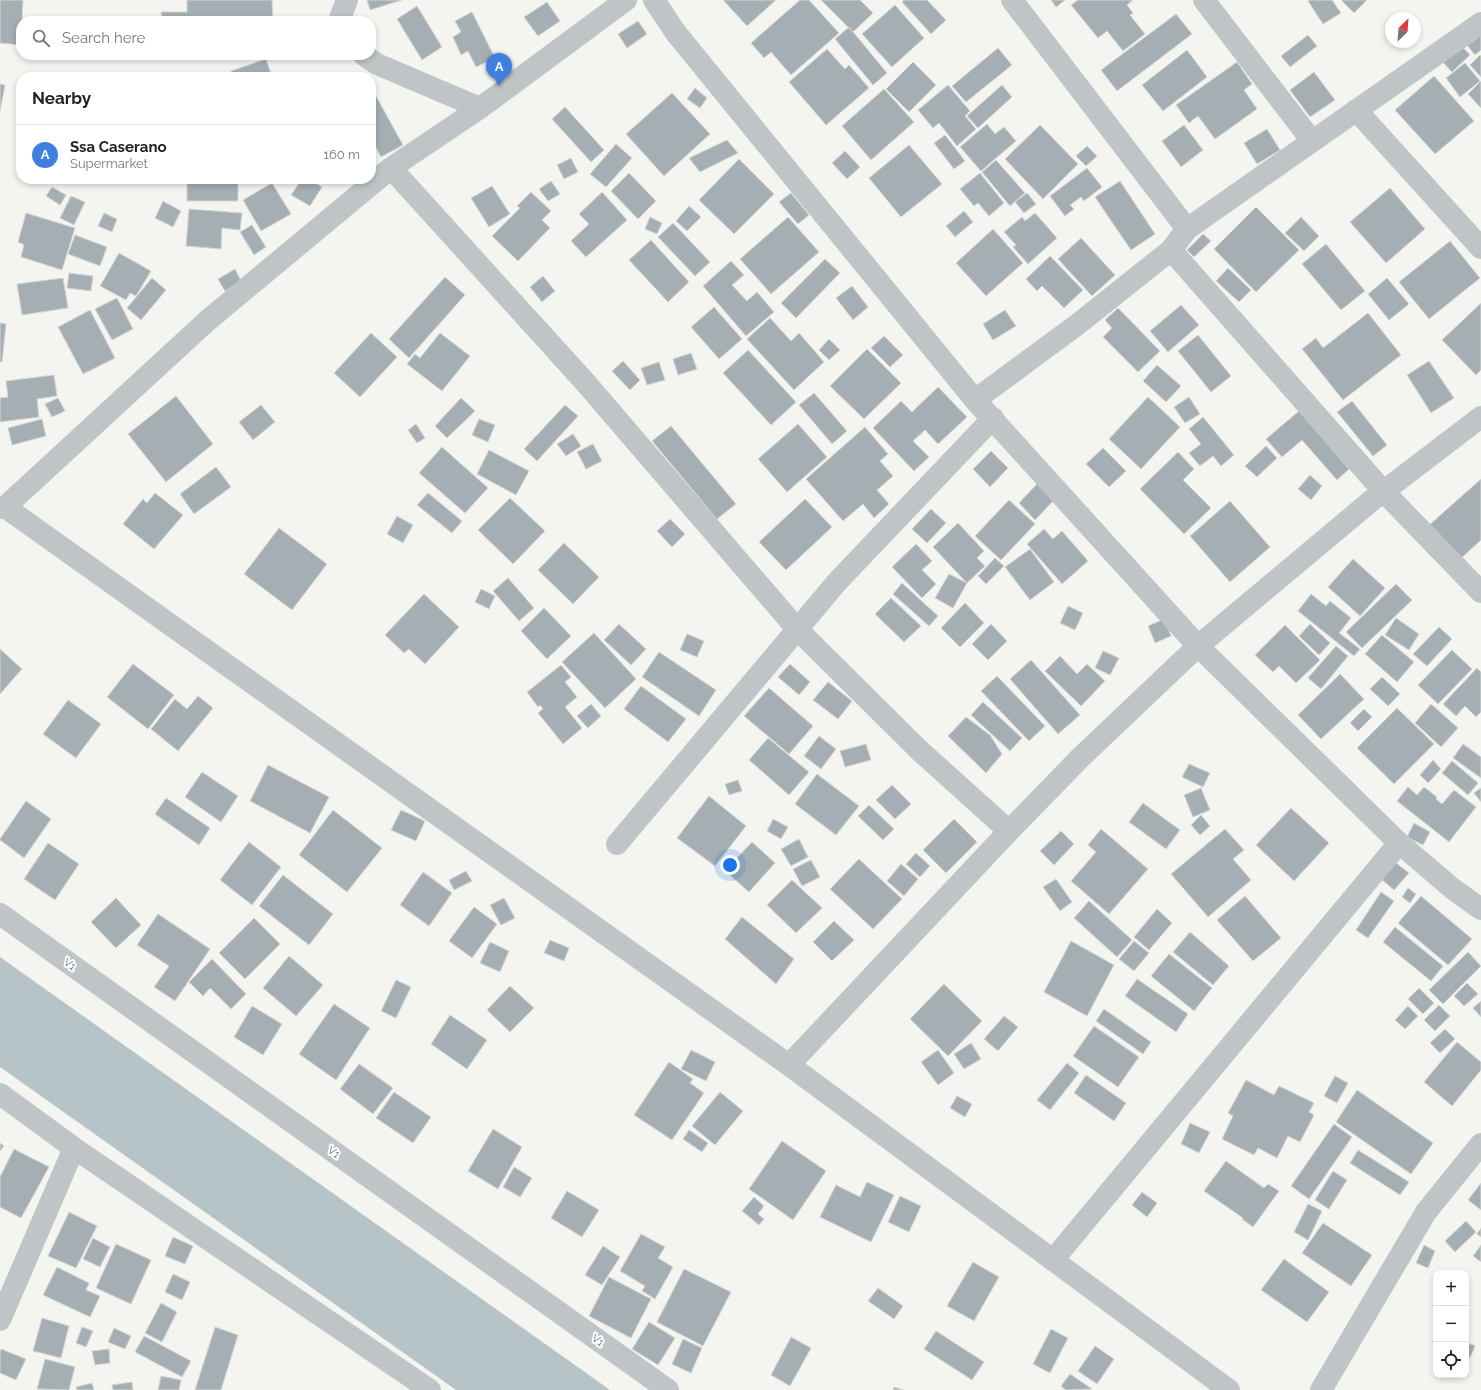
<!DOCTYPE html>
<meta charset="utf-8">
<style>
body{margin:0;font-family:Raleway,sans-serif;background:#f6f6f6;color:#222}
.controls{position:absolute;right:12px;bottom:12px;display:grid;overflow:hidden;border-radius:8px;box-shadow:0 2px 6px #0003}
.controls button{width:36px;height:36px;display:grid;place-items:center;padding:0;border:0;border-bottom:1px solid #e0e0e0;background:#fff;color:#222;font:20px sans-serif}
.compass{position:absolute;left:1385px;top:12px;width:36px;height:36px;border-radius:50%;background:#fff;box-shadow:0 2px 6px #0003;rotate:25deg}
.you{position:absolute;left:730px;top:865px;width:14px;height:14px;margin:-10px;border:3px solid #fff;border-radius:50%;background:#1a73e8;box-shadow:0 0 0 6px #1a73e833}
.badge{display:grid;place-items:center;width:26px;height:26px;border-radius:50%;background:#e23c21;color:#fff;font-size:13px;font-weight:700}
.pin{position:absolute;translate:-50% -33px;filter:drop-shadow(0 1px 2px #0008)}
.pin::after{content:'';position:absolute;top:21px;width:14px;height:12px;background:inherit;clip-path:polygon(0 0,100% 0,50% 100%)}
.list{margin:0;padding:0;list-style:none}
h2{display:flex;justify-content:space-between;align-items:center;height:52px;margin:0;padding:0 16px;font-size:17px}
h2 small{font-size:13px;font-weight:400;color:#767676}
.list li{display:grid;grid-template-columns:26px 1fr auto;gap:12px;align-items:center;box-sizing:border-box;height:60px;padding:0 16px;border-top:1px solid #e0e0e0}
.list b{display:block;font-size:15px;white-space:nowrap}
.list p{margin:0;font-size:13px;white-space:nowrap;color:#767676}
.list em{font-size:13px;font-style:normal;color:#767676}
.icon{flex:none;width:22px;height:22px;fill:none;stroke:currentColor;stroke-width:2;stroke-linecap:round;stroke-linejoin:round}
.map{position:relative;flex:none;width:1481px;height:1390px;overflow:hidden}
.search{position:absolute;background:#fff;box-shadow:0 2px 6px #0003;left:16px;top:16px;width:360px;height:44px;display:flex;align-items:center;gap:10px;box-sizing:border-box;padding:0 14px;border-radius:16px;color:#767676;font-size:15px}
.panel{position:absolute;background:#fff;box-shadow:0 2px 6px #0003;left:16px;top:72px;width:360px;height:112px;border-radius:16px}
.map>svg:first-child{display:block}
.water{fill:#b6c4c7}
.building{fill:#a5afb3;stroke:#d5d5d3}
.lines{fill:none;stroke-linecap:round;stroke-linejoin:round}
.minor{stroke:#bfc4c6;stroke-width:22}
.labels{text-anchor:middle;stroke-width:4;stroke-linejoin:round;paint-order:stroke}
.street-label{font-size:11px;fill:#637681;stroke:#fff}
</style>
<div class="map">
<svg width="1481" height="1390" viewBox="0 0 1481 1390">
<rect width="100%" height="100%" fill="#f4f4f0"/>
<path class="water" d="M0,957L610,1390H456L0,1067Z"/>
<path class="building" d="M0,0H23L22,21H21V45L0,43Z
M187,0H272L273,21H162L161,12H187Z
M367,0H402L370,10Z
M723,0H776L747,26Z
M800,0H809L839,33L791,75L771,52L764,58L751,43Z
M821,0H860L873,13L853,32Z
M904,0H927L946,20L931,34L902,2Z
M1051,0H1065L1056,7Z
M1078,0H1133L1127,5L1133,13L1130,15L1145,34L1123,51L1107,31L1098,38L1071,5Z
M1310,0H1332L1341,13L1323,24L1308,1Z
M1341,0H1367L1354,13Z
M547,2L560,21L538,36L524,17Z
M895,5L924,38L892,67L862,34Z
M417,6L442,47L422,60L397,19Z
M472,12L495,58L476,67L468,51L461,55L453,37L461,32L455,21Z
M1176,14L1192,34L1117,91L1101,70Z
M638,21L647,34L627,48L618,34Z
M1481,26V50L1475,55L1463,40Z
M849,27L887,73L873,85L835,39Z
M1308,35L1317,46L1290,67L1281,56Z
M1458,42L1470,55L1452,72L1440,59Z
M998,48L1012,65L966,102L952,86Z
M827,49L845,69L849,65L869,88L826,125L789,82Z
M1187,50L1207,77L1163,111L1142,85Z
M1480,55L1481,56V77L1470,65Z
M266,59L272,77H233L231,71Z
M913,62L936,85L909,112L886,89Z
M1237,62L1252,84L1244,90L1257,109L1215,139L1198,116L1189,123L1176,105Z
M1465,63L1480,81L1460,97L1446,78Z
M1314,72L1335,100L1310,117L1290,90Z
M216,74L217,77H202Z
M1434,76L1474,121L1435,154L1395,110Z
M1481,81V108L1468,94Z
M0,84L5,85L0,111Z
M948,85L970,111L965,116L976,129L957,146L939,123L933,128L918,110Z
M1002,85L1012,97L978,128L967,116Z
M695,88L707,98L700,108L687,99Z
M884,89L914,122L871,160L842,126Z
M672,93L710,134L664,176L626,134Z
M376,96L403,145L381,157L371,138V98Z
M565,107L604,150L591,162L552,119Z
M987,124L995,134L1004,127L1016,141L981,171L960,147Z
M1040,125L1078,164L1043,199L1005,159Z
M1184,125L1203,150L1181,167L1162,141Z
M1267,129L1280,150L1257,164L1244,143Z
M945,135L965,161L954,169L934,143Z
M727,140L738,153L700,172L689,158Z
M616,144L632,158L606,187L590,174Z
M909,145L942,184L901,217L869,178Z
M1087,146L1097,156L1086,166L1076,156Z
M845,151L860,167L847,179L832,163Z
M571,158L578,172L564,179L557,165Z
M739,159L774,194L734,234L699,200Z
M996,160L1025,193L1010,206L982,172Z
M1087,168L1102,187L1084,201L1081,197L1070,205L1074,209L1065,216L1050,196Z
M629,173L656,201L638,219L611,191Z
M980,173L1004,203L989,216L978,203L974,206L960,189Z
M187,179H238V201H187Z
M302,179H309L322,187L310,206L291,195Z
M551,181L560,194L548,201L539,189Z
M1120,181L1155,234L1131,250L1095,197Z
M272,183L291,214L261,231L243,200Z
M492,186L510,214L489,227L471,198Z
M52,187L66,195L60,205L46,196Z
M1390,188L1425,229L1386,263L1350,222Z
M531,192L551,211L542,220L550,228L518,261L492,236L520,208L517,206Z
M602,192L627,220L586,257L571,241L589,224L579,214Z
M791,193L809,215L798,224L779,202Z
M1027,193L1036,204L1024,213L1015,202Z
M71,196L85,202L74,225L60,218Z
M163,201L181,211L173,227L155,218Z
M689,206L701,217L687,231L676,221Z
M1256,207L1299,250L1256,292L1214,249Z
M189,209L242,213L240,230L222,228L221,249L186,246Z
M964,211L973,222L955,237L946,226Z
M26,213L75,228L62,270L21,257L24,245L18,242Z
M104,213L117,219L112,232L98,226Z
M1035,213L1057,238L1028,264L1013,247L1016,245L1004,232L1022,217L1025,221Z
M650,217L662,223L657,234L645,229Z
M788,217L819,252L771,294L740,259Z
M1301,217L1319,236L1304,251L1285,233Z
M673,223L710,262L695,276L658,237Z
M252,225L266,247L254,255L240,232Z
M993,229L1023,263L986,296L956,263Z
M1203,234L1211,241L1194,257L1187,250Z
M75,235L107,247L100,266L68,254Z
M1081,238L1115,275L1092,296L1058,259Z
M651,240L689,282L668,302L629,260Z
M1450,241L1480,278L1429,319L1399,282Z
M1326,244L1365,291L1341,310L1302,264Z
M119,253L151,271L136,296L130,293L126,300L100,286Z
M1050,256L1083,290L1064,308L1042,286L1037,291L1026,279Z
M825,259L840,273L796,318L781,303Z
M731,261L744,275L732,285L747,301L757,292L774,312L746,336L703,286Z
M1228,268L1251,290L1239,302L1216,281Z
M235,269L241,281L225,291L218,279Z
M69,273L93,276L91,291L67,288Z
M543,276L555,291L542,302L530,287Z
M445,277L465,295L409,358L389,339Z
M63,278L68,308L22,315L17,284Z
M152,278L166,290L141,320L127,308Z
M1387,278L1409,304L1389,320L1368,294Z
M852,286L868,307L853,320L836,298Z
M117,298L133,329L112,340L95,309Z
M1481,303V370L1476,375L1442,340Z
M1181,305L1199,325L1168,352L1150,331Z
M714,307L742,339L719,359L691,327Z
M1118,308L1160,351L1138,372L1103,337L1112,328L1105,320Z
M90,310L115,358L83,374L58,327Z
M1005,310L1016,326L993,340L983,324Z
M1368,313L1401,355L1343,400L1302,349L1316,338L1323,348Z
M770,318L791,341L799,333L824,362L794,390L747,339Z
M0,323L6,324L2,362H0Z
M371,333L397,357L360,397L334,373Z
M440,333L470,356L442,391L407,364L415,354L420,358Z
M1198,335L1231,376L1211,392L1178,351Z
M884,336L903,355L890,367L871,348Z
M829,339L840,350L829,360L819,350Z
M867,349L901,383L864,419L830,386Z
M748,350L796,402L771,425L723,373Z
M691,353L697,369L678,375L673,359Z
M623,361L640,380L630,390L612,371Z
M1429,361L1454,398L1431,413L1407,375Z
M659,362L665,380L647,385L641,368Z
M1157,365L1181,386L1166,402L1143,381Z
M54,375L57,396L37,399L39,417L0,422V398L8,397L6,381Z
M938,387L967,417L938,444L925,430L913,441L929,457L914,471L873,428L901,401L912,412Z
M814,393L847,431L832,444L799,405Z
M176,396L213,444L166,482L128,434Z
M1148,397L1180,427L1141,469L1109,439Z
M1189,397L1200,414L1185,423L1174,407Z
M58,398L65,411L52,417L45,404Z
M461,398L475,411L447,438L435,426Z
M1352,401L1387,445L1373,456L1337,412Z
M261,405L275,422L253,440L239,422Z
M565,405L578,416L537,461L524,449Z
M1299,411L1349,469L1337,480L1302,440L1282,457L1266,439Z
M1203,417L1234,455L1221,466L1213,456L1200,466L1189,453L1201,444L1189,429Z
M42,419L46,436L12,445L8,428Z
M479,419L495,425L488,442L472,435Z
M416,424L425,438L417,443L408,430Z
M798,424L827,457L787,492L758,459Z
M671,426L736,504L717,519L652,441Z
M865,427L888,454L880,461L893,476L877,490L889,504L874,518L863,504L843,521L806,479Z
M573,434L581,446L566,456L557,444Z
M593,444L602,461L586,469L577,452Z
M1266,446L1277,458L1257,477L1245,466Z
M442,447L488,488L465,513L419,473Z
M1103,448L1126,471L1109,487L1086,464Z
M489,450L529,471L516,495L477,474Z
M991,451L1008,468L990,487L973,469Z
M1178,452L1194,469L1183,480L1211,508L1184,534L1140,489Z
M216,467L231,487L194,514L180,494Z
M1310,475L1322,486L1311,500L1298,489Z
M1481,479V540L1458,561L1427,527Z
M1037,484L1054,500L1035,520L1019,503Z
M155,493L183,515L154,549L123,524L143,499L147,503Z
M428,493L462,521L452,533L417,505Z
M510,498L545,531L513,564L478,530Z
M805,499L832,527L786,570L759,542Z
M1009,500L1035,524L1001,560L975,536Z
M1230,501L1270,547L1230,582L1190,536Z
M931,509L946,523L927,543L912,529Z
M397,516L413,525L403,543L387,534Z
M670,519L685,534L672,547L657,531Z
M958,523L984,551L977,558L985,566L967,583L933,547Z
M279,528L327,564L292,610L244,574Z
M1044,529L1053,539L1062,531L1088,561L1062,584L1027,544Z
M564,543L599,577L573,604L538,570Z
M916,544L932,561L922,570L936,584L922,598L892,567Z
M1030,549L1054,582L1030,600L1005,567Z
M995,558L1004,566L986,584L978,576Z
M1353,559L1385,588L1360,616L1328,587Z
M949,574L967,583L953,608L935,598Z
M508,578L534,608L519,621L493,591Z
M902,583L938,616L929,626L893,594Z
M1396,584L1412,600L1362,648L1346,632Z
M481,589L495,596L489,609L475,602Z
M424,594L459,627L425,664L409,649L404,653L385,635Z
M1311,594L1326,606L1330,601L1351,618L1339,633L1360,649L1354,656L1298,611Z
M891,598L921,626L904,642L875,614Z
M965,603L984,623L960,647L941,628Z
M1068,606L1083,613L1075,630L1060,623Z
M544,608L571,636L547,659L521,631Z
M1396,618L1419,634L1409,650L1385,635Z
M1164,619L1171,636L1155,643L1148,626Z
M619,624L646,649L631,665L604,640Z
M991,624L1007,641L988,660L972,644Z
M1310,624L1330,643L1319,655L1299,636Z
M1285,625L1320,660L1296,683L1279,666L1273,672L1255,655Z
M1439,627L1452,639L1427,666L1413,654Z
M594,633L636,679L605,708L562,662Z
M687,634L704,641L697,657L680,650Z
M1382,635L1414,662L1397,682L1365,654Z
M1336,646L1348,656L1321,689L1308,678Z
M0,649L22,669L0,694Z
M1452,650L1472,669L1438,704L1418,685Z
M1103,651L1119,658L1110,675L1095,668Z
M659,652L716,690L699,716L642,677Z
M1060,656L1077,674L1087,664L1105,681L1081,706L1045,671Z
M1031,660L1080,715L1058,734L1010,679Z
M133,664L174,695L148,729L107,697Z
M790,664L810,682L799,695L778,677Z
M561,665L571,677L565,682L577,697L565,707L582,728L563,744L538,713L543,709L540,705L538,707L527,692Z
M1477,668L1481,672V712L1476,717L1465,706L1456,716L1443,704Z
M1340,674L1364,699L1321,739L1298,715Z
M997,676L1045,726L1029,741L981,691Z
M1382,677L1400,694L1388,706L1370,689Z
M828,682L852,701L838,719L813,700Z
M641,686L686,719L668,742L624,709Z
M769,688L813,726L789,754L744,716Z
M198,696L213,708L178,751L151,729L175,699L187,709Z
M68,700L101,724L76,758L43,734Z
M983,702L1022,738L1010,751L971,715Z
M591,704L601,716L588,728L577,716Z
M1431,704L1458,728L1441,747L1415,723Z
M1397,708L1434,744L1394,784L1357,748Z
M1364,709L1372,717L1358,731L1350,723Z
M966,717L990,735L1002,754L986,773L948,736Z
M819,736L836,749L821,769L804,756Z
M768,738L809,772L789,795L749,760Z
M866,744L871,760L845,767L840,751Z
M1463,744L1481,757V778L1453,758Z
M1433,760L1441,769L1428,783L1420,775Z
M1452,761L1478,783L1468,795L1442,773Z
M1189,764L1210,773L1203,787L1182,777Z
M268,765L329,797L310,833L250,801Z
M202,772L238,796L221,822L185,797Z
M817,774L859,806L836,835L795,804Z
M738,780L742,791L729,795L725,784Z
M892,785L911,804L895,819L876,800Z
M1408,787L1417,795L1424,787L1437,797L1436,799L1442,804L1454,790L1476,807L1449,842L1397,801Z
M1201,788L1210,810L1193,817L1184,795Z
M1481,788V802L1474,793Z
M709,796L746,826L715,866L677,838Z
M166,798L210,828L199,845L155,814Z
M26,801L51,819L24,858L0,840V839Z
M1143,803L1180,830L1166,849L1129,822Z
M869,805L894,829L883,840L858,816Z
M1291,808L1329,843L1294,881L1256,845Z
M333,810L382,848L347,892L299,855Z
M401,810L425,821L416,841L391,830Z
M1201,815L1210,826L1200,835L1191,825Z
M773,819L788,827L781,839L767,831Z
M954,819L977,842L946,873L923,850Z
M1414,823L1430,832L1423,845L1407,837Z
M1101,829L1148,869L1109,914L1071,881L1096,852L1088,845Z
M1225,829L1244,850L1233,859L1251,880L1208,917L1171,874Z
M1061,831L1074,844L1054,865L1040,851Z
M799,839L808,857L791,866L781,849Z
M249,842L281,867L252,905L220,880Z
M752,842L775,863L749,892L725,871Z
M48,843L79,864L55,900L24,879Z
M916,853L930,866L920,877L906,864Z
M859,859L902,899L873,929L830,889Z
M811,860L820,877L802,886L793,869Z
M1395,862L1409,873L1394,890L1381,879Z
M901,864L918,879L904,896L887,881Z
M466,871L472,881L454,890L449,880Z
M423,872L452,893L429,926L400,905Z
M283,875L333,914L309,945L259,906Z
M1056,879L1072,902L1060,911L1043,887Z
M792,880L822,908L796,933L767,905Z
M1408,888L1416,894L1410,903L1402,897Z
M1381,892L1394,901L1368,938L1356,930Z
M1245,896L1281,938L1253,961L1217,920Z
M1421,896L1472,939L1448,965L1398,923Z
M116,898L141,925L116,948L91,922Z
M504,898L515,918L501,925L490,905Z
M1089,901L1132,940L1117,957L1074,918Z
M474,907L497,924L472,958L449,941Z
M1157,909L1172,923L1149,950L1134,937Z
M158,914L210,949L175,1001L154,987L169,966L137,945Z
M742,917L794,959L776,984L725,939Z
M254,918L280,944L245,979L219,953Z
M834,921L854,940L832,961L813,942Z
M1395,927L1443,966L1431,981L1383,942Z
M1190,932L1229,966L1213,985L1173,952Z
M550,940L569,948L564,961L544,953Z
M1071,941L1114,965L1087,1016L1044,992Z
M1134,941L1149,953L1134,971L1119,959Z
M490,942L509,951L500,972L480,963Z
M1468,952L1481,966L1443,1004L1429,990Z
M1169,954L1212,988L1194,1011L1151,976Z
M289,956L323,985L296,1016L263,988Z
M212,959L246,994L231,1009L210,988L203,996L189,982Z
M1137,979L1188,1014L1176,1032L1125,996Z
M396,980L411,987L396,1018L381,1011Z
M1467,983L1478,994L1464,1006L1454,996Z
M944,984L982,1021L948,1056L910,1019Z
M510,986L534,1008L510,1032L487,1010Z
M1419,988L1434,1003L1423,1014L1408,999Z
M1481,1001V1017L1473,1008Z
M334,1004L370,1028L336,1080L299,1054Z
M1439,1005L1450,1016L1435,1031L1424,1020Z
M252,1006L282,1024L263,1055L234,1037Z
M1408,1006L1418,1016L1405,1029L1395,1020Z
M1104,1009L1151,1042L1143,1054L1096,1021Z
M450,1015L487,1040L467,1069L431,1044Z
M1004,1016L1018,1027L998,1051L984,1039Z
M1094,1026L1139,1057L1118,1087L1073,1056Z
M1445,1029L1455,1039L1440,1053L1430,1043Z
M1457,1042L1481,1062V1070L1452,1106L1424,1082Z
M971,1043L981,1059L964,1069L954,1054Z
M691,1050L715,1062L706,1081L681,1069Z
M938,1050L954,1073L938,1085L921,1062Z
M669,1062L693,1079L690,1083L704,1093L672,1140L634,1115Z
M1067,1063L1079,1073L1050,1110L1037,1100Z
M359,1064L393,1088L373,1114L340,1089Z
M1086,1075L1126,1103L1114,1121L1074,1093Z
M1335,1076L1348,1083L1337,1103L1324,1096Z
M1246,1080L1274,1095L1279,1086L1314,1103L1309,1112L1314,1115L1300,1142L1288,1136L1277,1158L1258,1148L1254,1155L1222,1139L1233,1116L1228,1113Z
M1357,1090L1433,1143L1411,1174L1336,1122Z
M394,1092L431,1117L413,1143L376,1118Z
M720,1092L743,1111L715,1145L692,1126Z
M957,1096L972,1104L965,1117L950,1108Z
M1190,1123L1210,1132L1199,1153L1181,1144Z
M1334,1124L1352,1137L1309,1199L1291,1186Z
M493,1129L522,1147L498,1189L468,1171Z
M689,1130L708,1143L702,1152L683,1139Z
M782,1141L826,1171L793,1220L749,1189Z
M0,1143L4,1146L0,1151Z
M14,1149L49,1167L21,1218L0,1207V1177Z
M1358,1150L1409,1182L1400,1195L1350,1163Z
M1226,1161L1264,1188L1268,1184L1279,1191L1253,1227L1242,1219L1243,1218L1204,1191Z
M514,1167L532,1178L520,1197L503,1187Z
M1333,1171L1347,1180L1329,1209L1315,1200Z
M867,1182L894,1195L871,1242L820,1217L836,1185L860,1197Z
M1481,1183V1210L1468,1200Z
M567,1191L599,1210L582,1237L551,1218Z
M1142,1192L1157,1203L1147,1217L1132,1205Z
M900,1196L921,1206L909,1232L888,1222Z
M754,1197L764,1206L758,1214L764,1219L759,1225L742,1211Z
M1308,1204L1322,1211L1308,1240L1294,1232Z
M69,1212L97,1226L76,1268L48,1256Z
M1466,1221L1476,1232L1455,1252L1445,1241Z
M1323,1223L1372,1255L1351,1286L1302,1253Z
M1481,1228V1237L1477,1234Z
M641,1234L665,1247L658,1258L673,1267L655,1299L642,1291L645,1286L620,1271Z
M173,1237L193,1246L185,1264L165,1256Z
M93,1238L110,1247L100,1267L83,1259Z
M116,1244L151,1260L131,1304L96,1288Z
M1424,1245L1435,1251L1428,1268L1416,1263Z
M1481,1245V1262L1473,1256Z
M603,1246L620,1257L602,1285L585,1275Z
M1284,1259L1329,1292L1307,1322L1261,1290Z
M973,1262L999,1277L974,1321L947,1306Z
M57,1267L89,1283L86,1290L100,1296L90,1317L43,1295Z
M684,1269L731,1292L703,1346L657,1322Z
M173,1274L190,1282L182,1300L165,1292Z
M609,1277L651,1299L631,1338L589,1316Z
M878,1288L903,1306L894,1319L868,1301Z
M161,1303L177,1312L162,1342L145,1333Z
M42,1318L69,1326L61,1358L33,1351Z
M649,1322L675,1338L658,1365L632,1349Z
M82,1327L93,1331L86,1347L76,1343Z
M215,1327L238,1335L221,1390H195Z
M114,1328L131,1336L125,1349L108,1342Z
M1051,1329L1068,1338L1050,1373L1033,1364Z
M936,1331L984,1362L972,1380L924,1349Z
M144,1336L191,1361L182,1377L135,1352Z
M791,1337L811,1348L790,1386L771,1375Z
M683,1339L702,1348L691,1373L672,1364Z
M1466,1342L1475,1346L1470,1358L1466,1357Z
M1095,1346L1114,1359L1097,1384L1078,1371Z
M1,1349L26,1359L16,1380L0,1373V1352Z
M109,1349L110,1363L95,1365L92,1351Z
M45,1359L75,1367L69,1390L37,1389Z
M1070,1374L1092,1389L1066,1390L1061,1386Z
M161,1376L181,1380L179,1390H158Z
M132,1382L133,1390H113L112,1385Z
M92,1383L94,1390H77L76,1387Z
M894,1387L904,1390H893Z"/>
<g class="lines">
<path class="minor" d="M654,0L676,33L975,400L1198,646L1399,843L1453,889L1481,909
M1012,0L1187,229
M1204,0L1312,141
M339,21L347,0
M364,55L377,64L480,108
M1356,110L1481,248
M391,168L585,382L797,629L919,750L1009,831
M1171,250L1384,492L1481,592
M975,400L1078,324L1171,250L1187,229L1481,23
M5,507L789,1065L1229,1390
M0,508L5,507L207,321L391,168L480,108L626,0
M617,844L837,582L993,418
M0,914L668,1390
M789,1065L1009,831L1080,758L1198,646L1371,501L1481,417
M0,1094L74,1148L430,1390
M1053,1260L1399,843
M0,1320L74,1148
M1321,1390L1426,1212L1481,1144"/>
</g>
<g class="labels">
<g class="street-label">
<text transform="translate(70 964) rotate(35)" y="4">V1</text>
<text transform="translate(334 1152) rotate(35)" y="4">V1</text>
<text transform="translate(598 1340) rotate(35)" y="4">V1</text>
</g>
</g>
</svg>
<div class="controls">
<button>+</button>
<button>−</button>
<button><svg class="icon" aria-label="locate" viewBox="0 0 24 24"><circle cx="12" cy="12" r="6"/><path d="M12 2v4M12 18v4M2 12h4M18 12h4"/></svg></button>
</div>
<svg class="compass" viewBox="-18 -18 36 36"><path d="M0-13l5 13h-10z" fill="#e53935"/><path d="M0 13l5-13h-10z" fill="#767676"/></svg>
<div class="you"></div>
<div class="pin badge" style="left:499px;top:86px;background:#3f7fe0">A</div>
<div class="search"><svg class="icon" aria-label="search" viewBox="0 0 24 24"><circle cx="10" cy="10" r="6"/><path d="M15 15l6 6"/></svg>Search here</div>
<section class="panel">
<h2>Nearby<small></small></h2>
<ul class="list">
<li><span class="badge" style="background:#3f7fe0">A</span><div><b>Ssa Caserano</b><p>Supermarket</p></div><em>160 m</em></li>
</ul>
</section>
</div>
